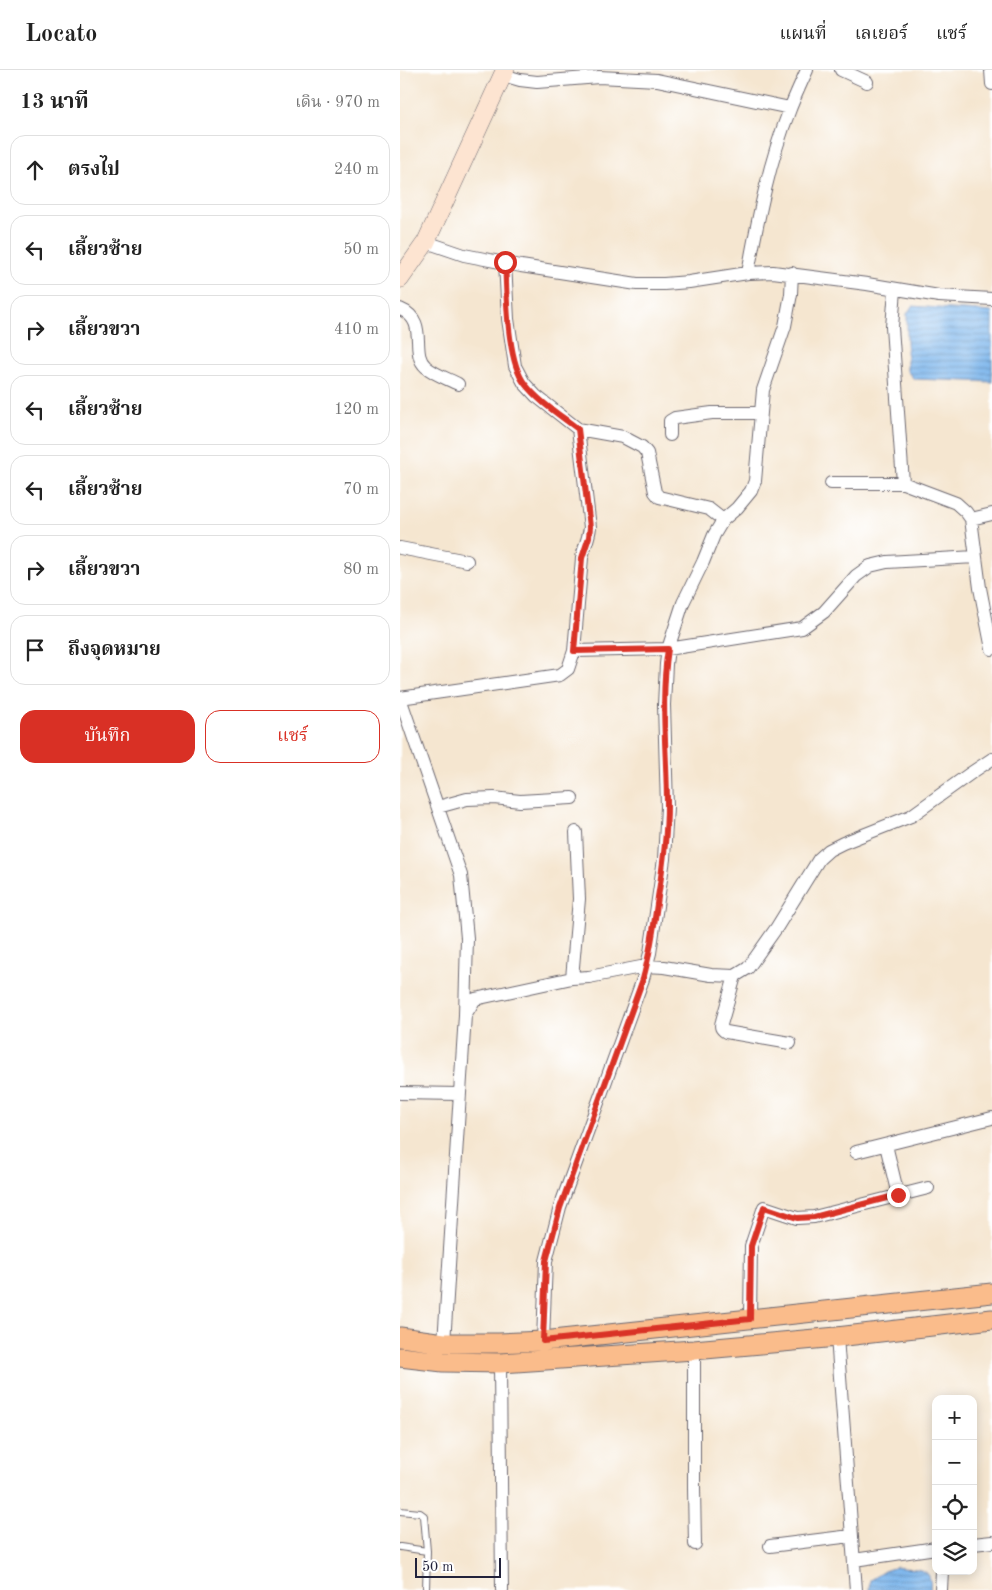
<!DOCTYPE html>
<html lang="th">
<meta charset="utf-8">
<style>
body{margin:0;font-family:"Old Standard TT","Noto Serif Thai",serif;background:#f6f6f6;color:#222}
.controls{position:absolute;right:15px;bottom:15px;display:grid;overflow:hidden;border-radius:10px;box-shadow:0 2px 12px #0003}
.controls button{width:45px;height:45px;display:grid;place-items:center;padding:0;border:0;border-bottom:1px solid #e0e0e0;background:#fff;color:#222;font:25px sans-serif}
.scale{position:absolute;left:15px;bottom:12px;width:86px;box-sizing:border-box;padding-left:5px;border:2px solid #22223b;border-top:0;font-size:14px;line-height:18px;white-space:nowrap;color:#22223b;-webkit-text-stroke:4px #fff;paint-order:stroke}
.stop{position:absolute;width:15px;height:15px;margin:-11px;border:4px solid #d93025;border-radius:50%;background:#fff}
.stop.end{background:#d93025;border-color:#fff;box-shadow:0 1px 5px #0008}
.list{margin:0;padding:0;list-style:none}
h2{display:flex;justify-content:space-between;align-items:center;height:65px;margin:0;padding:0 20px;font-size:21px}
h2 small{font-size:16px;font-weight:400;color:#767676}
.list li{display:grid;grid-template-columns:32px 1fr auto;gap:15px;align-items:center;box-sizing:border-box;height:70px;margin:0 10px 10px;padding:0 10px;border:1px solid #e0e0e0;border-radius:15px}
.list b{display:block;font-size:19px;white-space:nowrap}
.list em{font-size:16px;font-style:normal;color:#767676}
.actions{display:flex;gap:10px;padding:15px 20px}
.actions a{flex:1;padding:11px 0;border:1px solid #d93025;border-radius:15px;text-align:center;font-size:18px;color:#d93025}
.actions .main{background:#d93025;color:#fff}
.icon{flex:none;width:28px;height:28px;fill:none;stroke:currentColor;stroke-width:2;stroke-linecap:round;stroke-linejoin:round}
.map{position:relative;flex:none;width:592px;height:1520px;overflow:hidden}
header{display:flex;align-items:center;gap:30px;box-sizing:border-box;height:70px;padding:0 25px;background:#fff;border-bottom:1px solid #e0e0e0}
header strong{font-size:24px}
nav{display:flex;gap:28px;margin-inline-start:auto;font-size:18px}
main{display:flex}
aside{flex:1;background:#fff}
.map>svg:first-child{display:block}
.water{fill:url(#water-rules);stroke:#4e6c94}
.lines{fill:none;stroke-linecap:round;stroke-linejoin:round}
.lane-casing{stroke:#6c676f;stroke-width:8}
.street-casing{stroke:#6c676f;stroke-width:14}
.secondary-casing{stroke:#6c676f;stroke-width:19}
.primary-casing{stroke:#6c676f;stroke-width:21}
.lane{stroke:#fff;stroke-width:6}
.street{stroke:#fff;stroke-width:12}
.secondary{stroke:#fde4d1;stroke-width:18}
.primary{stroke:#fabc8b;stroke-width:19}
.route{stroke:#d93025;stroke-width:6}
</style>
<header>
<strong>Locato</strong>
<nav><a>แผนที่</a><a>เลเยอร์</a><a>แชร์</a></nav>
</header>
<main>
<aside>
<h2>13 นาที<small>เดิน · 970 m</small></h2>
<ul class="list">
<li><svg class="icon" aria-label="ahead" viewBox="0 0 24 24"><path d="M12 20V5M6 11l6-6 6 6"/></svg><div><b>ตรงไป</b></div><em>240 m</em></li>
<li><svg class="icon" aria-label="left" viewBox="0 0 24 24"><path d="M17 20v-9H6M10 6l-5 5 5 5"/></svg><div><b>เลี้ยวซ้าย</b></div><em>50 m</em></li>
<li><svg class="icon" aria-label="right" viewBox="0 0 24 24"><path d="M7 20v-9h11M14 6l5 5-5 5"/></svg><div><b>เลี้ยวขวา</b></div><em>410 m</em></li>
<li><svg class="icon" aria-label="left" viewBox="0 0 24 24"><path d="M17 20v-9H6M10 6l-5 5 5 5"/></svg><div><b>เลี้ยวซ้าย</b></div><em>120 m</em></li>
<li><svg class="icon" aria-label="left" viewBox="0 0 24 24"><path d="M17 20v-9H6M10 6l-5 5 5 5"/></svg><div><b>เลี้ยวซ้าย</b></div><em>70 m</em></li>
<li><svg class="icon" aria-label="right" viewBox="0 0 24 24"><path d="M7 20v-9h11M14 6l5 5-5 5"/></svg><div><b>เลี้ยวขวา</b></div><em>80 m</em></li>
<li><svg class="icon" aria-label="arrive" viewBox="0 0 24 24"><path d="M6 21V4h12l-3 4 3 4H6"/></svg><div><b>ถึงจุดหมาย</b></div></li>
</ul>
<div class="actions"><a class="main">บันทึก</a><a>แชร์</a></div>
</aside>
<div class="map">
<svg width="592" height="1520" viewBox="0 0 592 1520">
<defs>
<pattern id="water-rules" width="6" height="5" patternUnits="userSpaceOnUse" patternTransform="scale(1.25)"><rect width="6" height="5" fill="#7bb5ec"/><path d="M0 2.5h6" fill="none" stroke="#6493c0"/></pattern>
</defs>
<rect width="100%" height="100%" fill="#fff"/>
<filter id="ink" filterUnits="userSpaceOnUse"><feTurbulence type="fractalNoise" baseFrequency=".02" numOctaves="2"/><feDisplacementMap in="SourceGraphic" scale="10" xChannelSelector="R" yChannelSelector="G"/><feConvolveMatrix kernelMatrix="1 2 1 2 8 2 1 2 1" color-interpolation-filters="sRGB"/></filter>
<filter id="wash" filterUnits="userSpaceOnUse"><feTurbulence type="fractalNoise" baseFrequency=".0096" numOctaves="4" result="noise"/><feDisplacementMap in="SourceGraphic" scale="20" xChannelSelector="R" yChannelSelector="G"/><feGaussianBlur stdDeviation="1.12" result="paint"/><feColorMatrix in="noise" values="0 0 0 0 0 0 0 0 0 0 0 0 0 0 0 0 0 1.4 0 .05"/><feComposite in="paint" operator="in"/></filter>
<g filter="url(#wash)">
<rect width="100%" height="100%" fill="#f5e6d0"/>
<path class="water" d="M512,236L592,242V312L514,309L507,301V244Z
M496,1497C513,1501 534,1493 530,1520H469L470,1510L484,1501Z"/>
</g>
<g filter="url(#ink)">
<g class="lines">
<defs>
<path id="lane" d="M0,1441L20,1443L24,1446L27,1481L26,1520
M0,1477L27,1481"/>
<path id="street" d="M441,0L467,12
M591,0L592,14
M103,5L120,10L137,12L199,7L257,10L390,38
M26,172L64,185L121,196L237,214H264L289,212L348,203L373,202L467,214L539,226L592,229
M105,192L108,249L115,296L124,313L136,326L178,359L223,367L242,377L247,383L255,422L259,427L309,439L323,450
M348,203C358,148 369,92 390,39C395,26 401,13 407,0
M495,220L492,257L503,413
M0,239C30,251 9,283 26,297C34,304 48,309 58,314
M270,365V351L275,348L312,343H360
M431,413H503L556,433L566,442L571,449L580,518L592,579
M571,449L592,444
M0,478L67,491
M174,581L268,579L402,558L424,542L456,506L470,496L487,492L575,487
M0,628L160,605L168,599L174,581L182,488C184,477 189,468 190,457L178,359
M0,628L61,805L67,868L65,945
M38,737L67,729L94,728L120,731L172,728
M335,906L322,951C320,957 321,959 326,962L390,973
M172,908L179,829L176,762
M0,1023L59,1024
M486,1075L498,1125
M456,1082L592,1048
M350,1249L351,1176L364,1137L397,1148L414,1147L528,1118
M437,1267L456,1520
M143,1271L146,1191L160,1137L243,909L250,883L264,789L267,737L264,635L266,594L268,579L283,533L303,492L314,465L323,450L337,438L351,421L355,411L363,320L385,256L391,224L392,203
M44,1273L65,945L75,929L172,908L189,907L246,896L264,897L311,905L335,906L348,898L377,857L419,789L429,780L443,773L511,746L571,703L592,689
M294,1280V1418L295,1474
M100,1293L102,1520
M573,1474L592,1472
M370,1476L451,1466
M454,1490L536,1478
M541,1520L542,1501"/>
<path id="secondary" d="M0,209L26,172L105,0"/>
<path id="primary" d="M0,1267L44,1273H99L143,1271L592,1223
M0,1287L43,1292L100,1293L294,1280L437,1267L592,1249"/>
</defs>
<use href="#lane" class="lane-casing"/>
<use href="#street" class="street-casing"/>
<use href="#secondary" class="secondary-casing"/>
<use href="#primary" class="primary-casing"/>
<use href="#lane" class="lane"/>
<use href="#street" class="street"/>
<use href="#secondary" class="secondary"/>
<use href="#primary" class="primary"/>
</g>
</g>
<g class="lines" filter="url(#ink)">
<path class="route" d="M105,192C107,223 106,290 125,314C139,332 160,345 178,359L190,457L189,467L182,488L174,581L268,579C260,630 267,683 267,735C267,766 263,796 258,827C254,855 251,881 243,909L160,1138L146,1191L143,1271L350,1249L351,1176L364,1137L397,1148L414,1147L498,1125"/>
</g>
</svg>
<div class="controls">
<button>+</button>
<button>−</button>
<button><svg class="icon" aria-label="locate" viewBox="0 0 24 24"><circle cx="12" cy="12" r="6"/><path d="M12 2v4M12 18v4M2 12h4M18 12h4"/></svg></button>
<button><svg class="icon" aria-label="layers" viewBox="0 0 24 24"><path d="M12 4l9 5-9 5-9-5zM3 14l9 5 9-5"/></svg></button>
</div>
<div class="scale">50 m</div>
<div class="stop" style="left:105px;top:192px"></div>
<div class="stop end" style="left:498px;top:1125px"></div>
</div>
</main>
